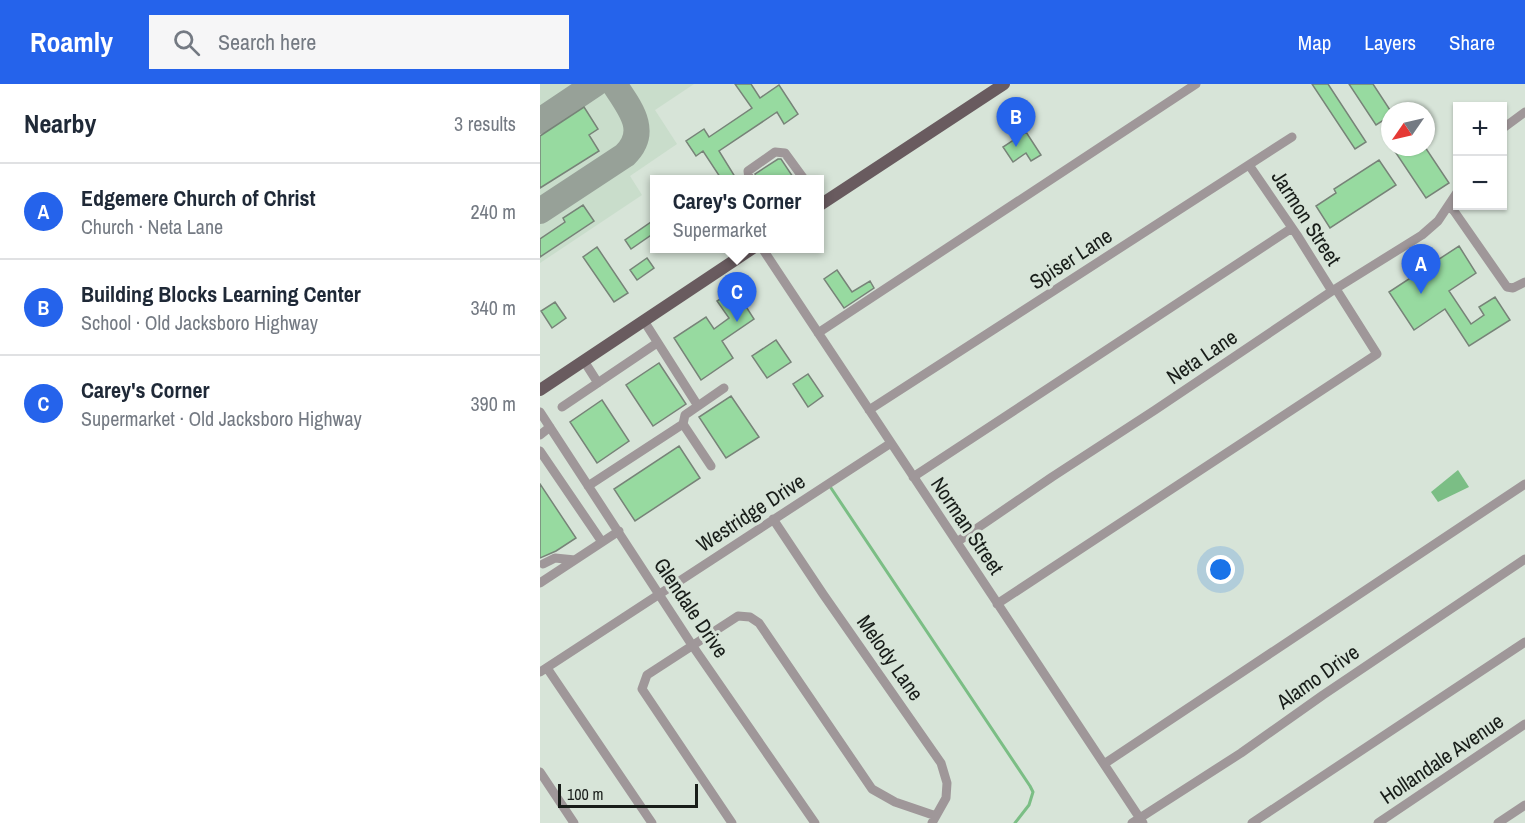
<!DOCTYPE html>
<meta charset="utf-8">
<style>
body{margin:0;font-family:"Archivo Narrow",sans-serif;background:#f6f6f7;color:#1f2937}
.controls{position:absolute;right:18px;top:18px;display:grid;overflow:hidden;border-radius:0px;box-shadow:0 2px 4px #0004}
.controls button{width:54px;height:54px;display:grid;place-items:center;padding:0;border:0;border-bottom:2px solid #e0e1e3;background:#fff;color:#1f2937;font:30px sans-serif}
.compass{position:absolute;left:841px;top:18px;width:54px;height:54px;border-radius:50%;background:#fff;box-shadow:0 2px 4px #0004;rotate:236deg}
.scale{position:absolute;left:18px;bottom:15px;width:140px;box-sizing:border-box;padding-left:6px;border:3px solid #181d19;border-top:0;font-size:16px;line-height:21px;white-space:nowrap;color:#181d19;-webkit-text-stroke:4px #d7e4d8;paint-order:stroke}
.you{position:absolute;left:681px;top:486px;width:21px;height:21px;margin:-15px;border:4px solid #fff;border-radius:50%;background:#1a73e8;box-shadow:0 0 0 9px #1a73e833}
.badge{display:grid;place-items:center;width:39px;height:39px;border-radius:50%;background:#2563eb;color:#fff;font-size:20px;font-weight:700}
.pin{position:absolute;translate:-50% -50px;filter:drop-shadow(0 2px 3px #0008)}
.pin::after{content:'';position:absolute;top:32px;width:21px;height:18px;background:inherit;clip-path:polygon(0 0,100% 0,50% 100%)}
.popup{position:absolute;left:110px;top:91px;width:174px;height:78px;box-sizing:border-box;display:grid;place-content:center;border-radius:0px;background:#fff;filter:drop-shadow(0 2px 4px #0005);font-size:20px;white-space:nowrap;color:#747a83}
.popup b{font-size:22px;color:#1f2937}
.popup::after{content:'';position:absolute;left:50%;top:100%;margin-left:-12px;border:12px solid transparent;border-top-color:#fff}
.list{margin:0;padding:0;list-style:none}
h2{display:flex;justify-content:space-between;align-items:center;height:78px;margin:0;padding:0 24px;font-size:26px}
h2 small{font-size:20px;font-weight:400;color:#747a83}
.list li{display:grid;grid-template-columns:39px 1fr auto;gap:18px;align-items:center;box-sizing:border-box;height:96px;padding:0 24px;border-top:2px solid #e0e1e3}
.list b{display:block;font-size:22px;white-space:nowrap}
.list p{margin:0;font-size:20px;white-space:nowrap;color:#747a83}
.list em{font-size:20px;font-style:normal;color:#747a83}
.icon{flex:none;width:33px;height:33px;fill:none;stroke:currentColor;stroke-width:2;stroke-linecap:round;stroke-linejoin:round}
.map{position:relative;flex:none;width:985px;height:739px;overflow:hidden}
header{display:flex;align-items:center;gap:36px;box-sizing:border-box;height:84px;padding:0 30px;background:#2563eb;color:#fff}
header strong{font-size:28px}
nav{display:flex;gap:33px;margin-inline-start:auto;font-size:21px}
.search{width:420px;height:54px;background:#f6f6f7;display:flex;align-items:center;gap:15px;box-sizing:border-box;padding:0 21px;border-radius:0px;color:#747a83;font-size:22px}
main{display:flex}
aside{flex:1;background:#fff}
.map>svg:first-child{display:block}
.built{fill:#c9ddcb}
.water{fill:#7bbe85}
.lines{fill:none;stroke-linecap:round;stroke-linejoin:round}
.stream{stroke:#7bbe85;stroke-width:3}
.taxiway{stroke:#97a198;stroke-width:26}
.building{fill:#97daa0;stroke:#778378;stroke-width:1.5}
.minor{stroke:#9f9799;stroke-width:9}
.major{stroke:#695b5f;stroke-width:12}
.labels{text-anchor:middle;stroke-width:6;stroke-linejoin:round;paint-order:stroke}
.street-label{font-size:21px;fill:#181d19;stroke:#d7e4d8}
</style>
<header>
<strong>Roamly</strong>
<div class="search"><svg class="icon" aria-label="search" viewBox="0 0 24 24"><circle cx="10" cy="10" r="6"/><path d="M15 15l6 6"/></svg>Search here</div>
<nav><a>Map</a><a>Layers</a><a>Share</a></nav>
</header>
<main>
<aside>
<h2>Nearby<small>3 results</small></h2>
<ul class="list">
<li><span class="badge">A</span><div><b>Edgemere Church of Christ</b><p>Church · Neta Lane</p></div><em>240 m</em></li>
<li><span class="badge">B</span><div><b>Building Blocks Learning Center</b><p>School · Old Jacksboro Highway</p></div><em>340 m</em></li>
<li><span class="badge">C</span><div><b>Carey's Corner</b><p>Supermarket · Old Jacksboro Highway</p></div><em>390 m</em></li>
</ul>
</aside>
<div class="map">
<svg width="985" height="739" viewBox="0 0 985 739">
<rect width="100%" height="100%" fill="#d7e4d8"/>
<path class="built" d="M0,0H154L115,26L137,60L90,92L102,111L0,179Z"/>
<path class="water" d="M918,386L929,403L898,418L891,408Z"/>
<g class="lines">
<path class="stream" d="M289,401L490,702L493,708L489,721L475,739"/>
<path class="taxiway" d="M0,37L55,0
M0,127L85,71C110,47 89,23 74,0"/>
</g>
<path class="building" d="M195,0H211L220,14L239,1L258,30L244,40L237,28L179,67L197,96H182L163,67L156,72L146,57L164,45L169,53L212,24Z
M772,0H788L826,58L815,65Z
M809,0H833L850,26V32L836,41Z
M44,23L58,45L49,51L59,67L0,104V52Z
M486,48L501,71L491,77L486,69L473,78L463,63Z
M852,63H885L909,99L886,114Z
M238,75H241L255,96H218L215,90Z
M839,76L856,101L790,144L776,122L796,109L794,105Z
M43,121L54,137L0,173V155L25,138L23,134Z
M114,136V149L91,165L85,156Z
M919,162L936,189L909,207L931,240L944,231L939,223L955,213L970,236L929,262L905,225L874,246L849,208L872,193L869,188L875,184L878,189Z
M57,163L88,209L74,218L43,173Z
M107,174L114,184L97,196L90,186Z
M297,186L312,208L330,197L334,204L304,224L284,195Z
M208,198L215,210L203,218L214,235L182,257L193,274L161,296L134,254L166,233L174,245L189,234L177,217Z
M15,218L26,234L12,244L1,227Z
M236,256L251,278L227,294L212,272Z
M119,279L146,320L113,342L86,301Z
M268,290L283,312L268,323L253,300Z
M191,312L219,353L186,374L159,333Z
M62,316L89,357L57,379L30,338Z
M139,362L160,394L95,437L74,405Z
M0,400L36,454L16,467L0,474Z"/>
<g class="lines">
<path class="minor" d="M962,45L985,28
M709,81L757,151L792,207
M209,95L208,87L235,68L245,69L264,95
M909,121L914,127L967,203L973,204L985,198
M222,164L603,739
M104,237L158,322
M278,249L656,0
M44,277L58,299
M22,323L117,259
M329,326L752,53
M0,328L152,561L275,739
M143,340L171,382
M0,351L10,343
M0,367L62,458
M373,393L752,144
M48,402L143,340L145,331L184,304
M233,435L283,510L401,679L407,699L406,714L392,739
M417,458L512,393L615,326L792,207L882,151L898,137L918,107
M3,480L15,474L35,476
M0,499L79,447
M457,520L837,270L796,205
M7,584L112,739
M0,588L351,359
M564,680L985,400
M0,688L34,739
M192,739L102,605L107,591L198,532L210,533L219,539L332,705L355,718L396,732
M592,739L701,669L783,611L985,475
M712,739L985,558
M838,739L985,640
M958,739L985,721"/>
<path class="major" d="M280,121L464,0
M0,306L213,164"/>
</g>
<g class="labels">
<g class="street-label">
<text transform="translate(766 134) rotate(57)" y="7">Jarmon Street</text>
<text transform="translate(531 175) rotate(-33)" y="7">Spiser Lane</text>
<text transform="translate(662 273) rotate(-34)" y="7">Neta Lane</text>
<text transform="translate(211 429) rotate(-33)" y="7">Westridge Drive</text>
<text transform="translate(427 442) rotate(56)" y="7">Norman Street</text>
<text transform="translate(151 524) rotate(56)" y="7">Glendale Drive</text>
<text transform="translate(350 574) rotate(55)" y="7">Melody Lane</text>
<text transform="translate(778 593) rotate(-35)" y="7">Alamo Drive</text>
<text transform="translate(902 675) rotate(-34)" y="7">Hollandale Avenue</text>
</g>
</g>
</svg>
<div class="controls">
<button>+</button>
<button>−</button>
</div>
<svg class="compass" viewBox="-18 -18 36 36"><path d="M0-13l5 13h-10z" fill="#e53935"/><path d="M0 13l5-13h-10z" fill="#747a83"/></svg>
<div class="scale">100 m</div>
<div class="you"></div>
<div class="pin badge" style="left:881px;top:210px">A</div>
<div class="pin badge" style="left:476px;top:63px">B</div>
<div class="pin badge" style="left:197px;top:238px">C</div>
<div class="popup"><b>Carey's Corner</b>Supermarket</div>
</div>
</main>
